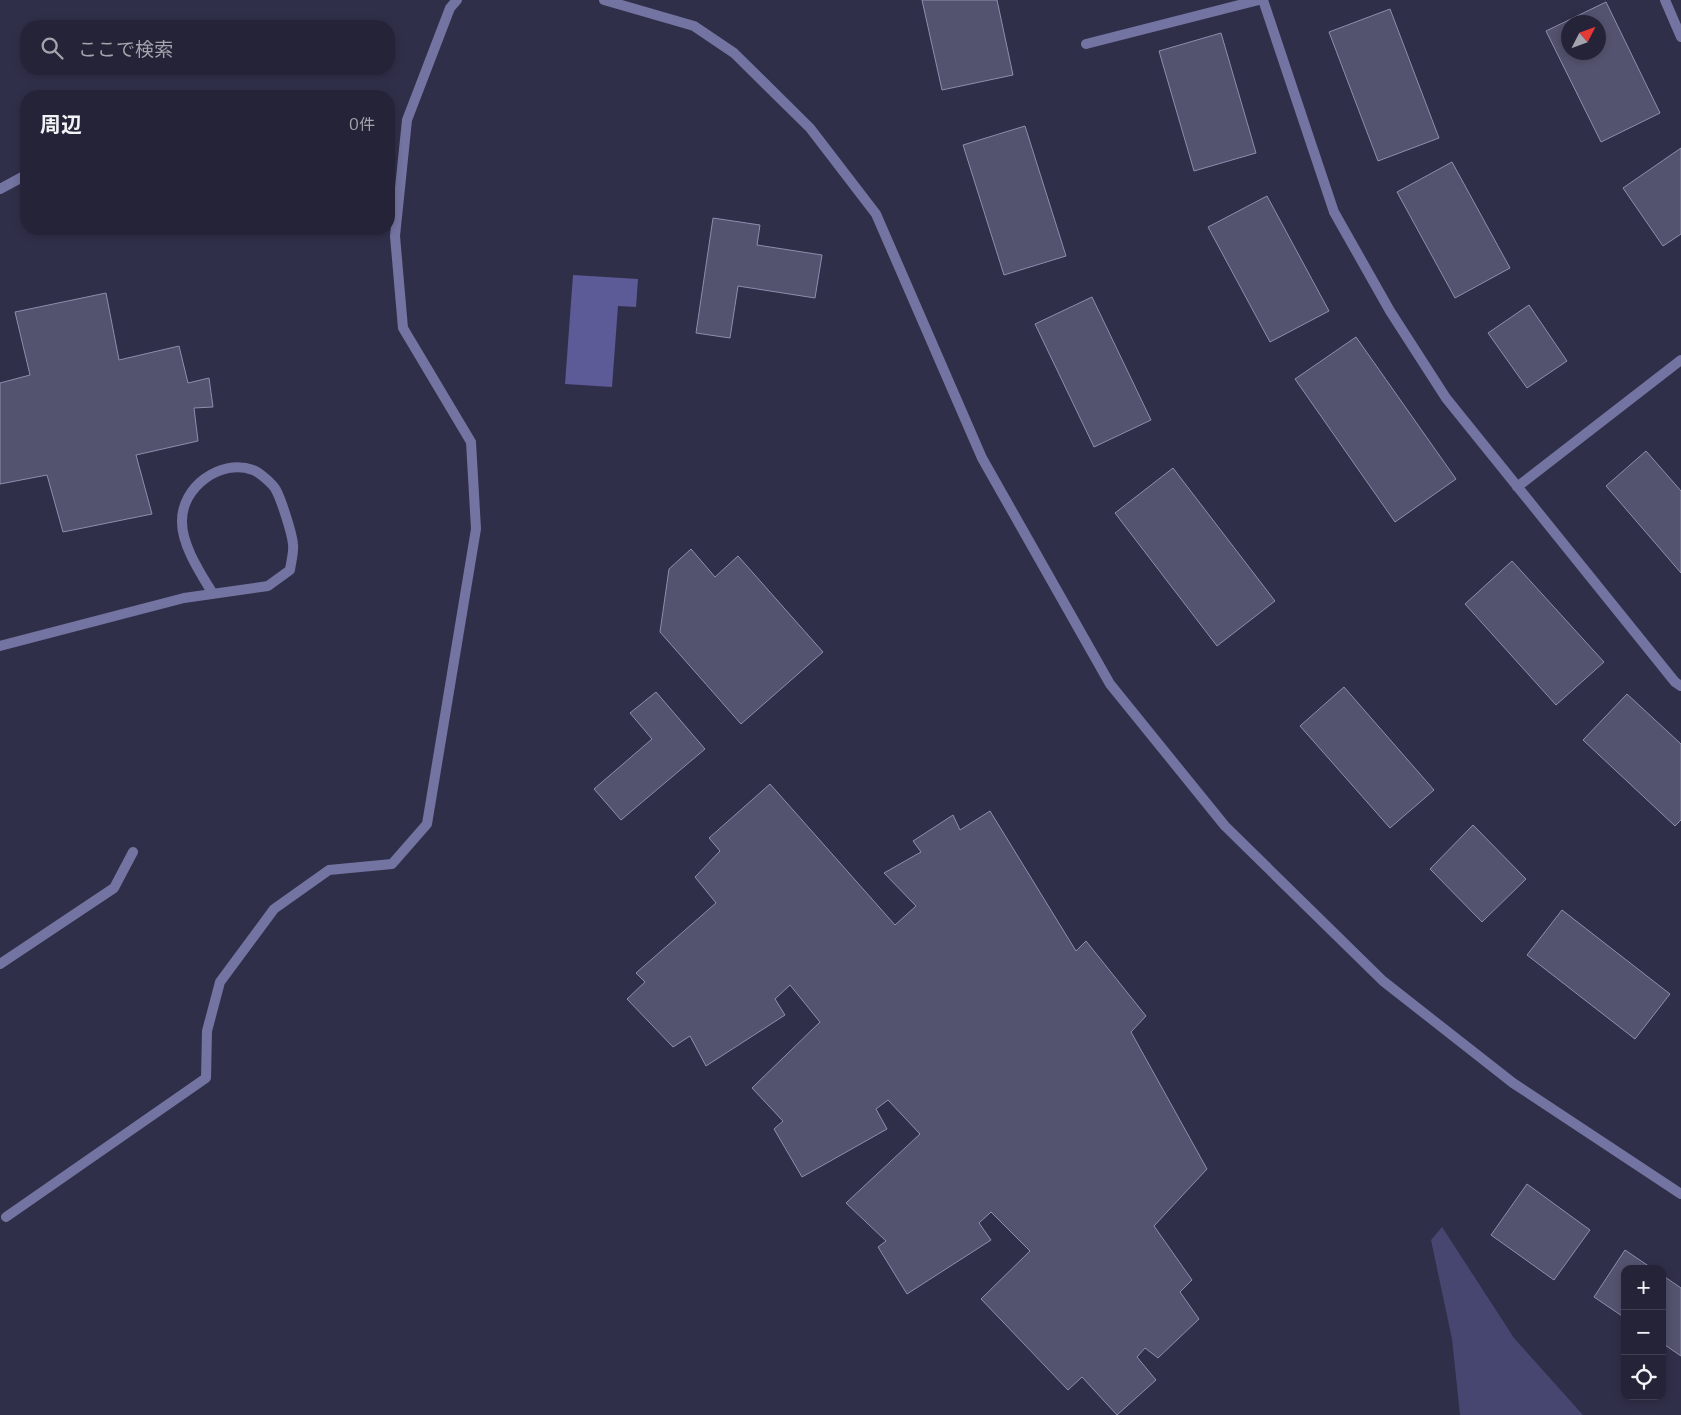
<!DOCTYPE html>
<html lang="ja">
<meta charset="utf-8">
<style>
body{margin:0;font-family:Bitter,"Noto Sans JP",serif;background:#302f42;color:#f1f3f6}
.controls{position:absolute;right:15px;bottom:15px;display:grid;overflow:hidden;border-radius:10px;box-shadow:0 2px 8px #0003}
.controls button{width:45px;height:45px;display:grid;place-items:center;padding:0;border:0;border-bottom:1px solid #414052;background:#242337;color:#f1f3f6;font:25px sans-serif}
.compass{position:absolute;left:1561px;top:15px;width:45px;height:45px;border-radius:50%;background:#242337;box-shadow:0 2px 8px #0003;rotate:48deg}
.list{margin:0;padding:0;list-style:none}
h2{display:flex;justify-content:space-between;align-items:center;height:65px;margin:0;padding:0 20px;font-size:21px}
h2 small{font-size:16px;font-weight:400;color:#a3a4ad}
.icon{flex:none;width:28px;height:28px;fill:none;stroke:currentColor;stroke-width:2;stroke-linecap:round;stroke-linejoin:round}
.map{position:relative;flex:none;width:1681px;height:1415px;overflow:hidden}
.search{position:absolute;background:#242337;box-shadow:0 2px 8px #0003;left:20px;top:20px;width:375px;height:55px;display:flex;align-items:center;gap:12px;box-sizing:border-box;padding:0 18px;border-radius:20px;color:#a3a4ad;font-size:19px}
.panel{position:absolute;background:#242337;box-shadow:0 2px 8px #0003;left:20px;top:90px;width:375px;height:145px;border-radius:20px}
.map>svg:first-child{display:block}
.green{fill:#474670}
.water{fill:#5c5a97}
.building{fill:#53536f;stroke:#8e8ead;fill-rule:evenodd}
.lines{fill:none;stroke-linecap:round;stroke-linejoin:round}
.service{stroke:#7474a2;stroke-width:10}
</style>
<div class="map">
<svg width="1681" height="1415" viewBox="0 0 1681 1415">
<rect width="100%" height="100%" fill="#302f49"/>
<path class="green" d="M1442,1227L1514,1338L1583,1415H1460L1452,1339L1431,1240Z"/>
<path class="water" d="M573,275L638,279L636,307L618,306L612,387L565,384Z"/>
<path class="building" d="M922,0H997L1013,75L942,90Z
M1606,2L1660,113L1601,142L1546,31ZM1568,22H1598V52H1568Z
M1390,9L1439,138L1378,161L1329,32Z
M1221,33L1256,153L1194,171L1159,51Z
M1025,126L1066,256L1004,275L963,145Z
M1681,148V234L1663,246L1623,188Z
M1452,162L1510,268L1455,298L1397,192Z
M1267,196L1329,311L1270,342L1208,227Z
M713,218L760,225L757,245L822,255L815,298L738,286L730,338L696,333Z
M106,293L119,360L179,346L188,383L209,378L213,407L194,408L198,441L136,455L152,514L63,532L47,475L0,484V383L30,375L15,312Z
M1092,297L1151,420L1094,447L1035,324Z
M1529,305L1567,361L1527,388L1488,333Z
M1356,337L1456,479L1395,522L1295,379Z
M1646,451L1681,491V573L1606,486Z
M1173,468L1275,601L1217,646L1115,513Z
M691,549L715,577L738,556L823,652L741,724L660,632L669,569Z
M1512,561L1604,662L1556,705L1465,604Z
M1344,687L1434,790L1390,828L1300,726Z
M656,692L705,749L621,820L594,789L652,739L630,713Z
M1627,694L1681,744V820L1675,826L1583,740Z
M770,784L895,925L916,906L884,873L921,852L913,841L953,815L960,830L990,811L1076,951L1086,941L1146,1016L1131,1032L1207,1169L1154,1226L1192,1280L1180,1292L1199,1319L1158,1358L1145,1348L1137,1357L1156,1380L1117,1415L1082,1377L1068,1390L981,1299L1030,1251L991,1212L979,1223L991,1240L907,1294L878,1247L886,1241L846,1203L920,1134L888,1100L876,1109L887,1129L802,1177L774,1129L783,1121L752,1088L820,1022L790,985L775,999L785,1015L706,1066L690,1036L673,1047L627,999L645,982L636,973L716,903L695,877L720,851L709,838Z
M1473,825L1526,879L1482,922L1430,869Z
M1562,910L1670,994L1635,1039L1527,955Z
M1527,1184L1590,1230L1554,1280L1491,1235Z
M1625,1250L1653,1269H1625V1318L1594,1297Z
M1662,1275L1681,1288V1356L1662,1343Z"/>
<g class="lines">
<path class="service" d="M604,0L694,26L734,53L810,128L876,214L982,458L1110,684L1225,826L1383,981L1513,1083L1681,1194
M1263,0L1334,212L1390,311L1446,398L1675,682L1681,686
M1665,0L1681,37
M1086,44L1259,0
M0,189L26,175
M1517,487L1681,360
M0,646L184,598L268,586L290,570C291,562 294,552 293,544C292,533 281,499 276,490C273,484 259,472 253,470C221,458 181,487 182,522C182,546 201,574 213,594
M0,964L114,888L133,852
M6,1217L206,1078L207,1031L220,982L274,909L329,870L392,864L427,824L476,529L471,442L403,328L395,236L407,120L450,8L457,0"/>
</g>
</svg>
<div class="controls">
<button>+</button>
<button>−</button>
<button><svg class="icon" aria-label="locate" viewBox="0 0 24 24"><circle cx="12" cy="12" r="6"/><path d="M12 2v4M12 18v4M2 12h4M18 12h4"/></svg></button>
</div>
<svg class="compass" viewBox="-18 -18 36 36"><path d="M0-13l5 13h-10z" fill="#e53935"/><path d="M0 13l5-13h-10z" fill="#a3a4ad"/></svg>
<div class="search"><svg class="icon" aria-label="search" viewBox="0 0 24 24"><circle cx="10" cy="10" r="6"/><path d="M15 15l6 6"/></svg>ここで検索</div>
<section class="panel">
<h2>周辺<small>0件</small></h2>
<ul class="list">
</ul>
</section>
</div>
